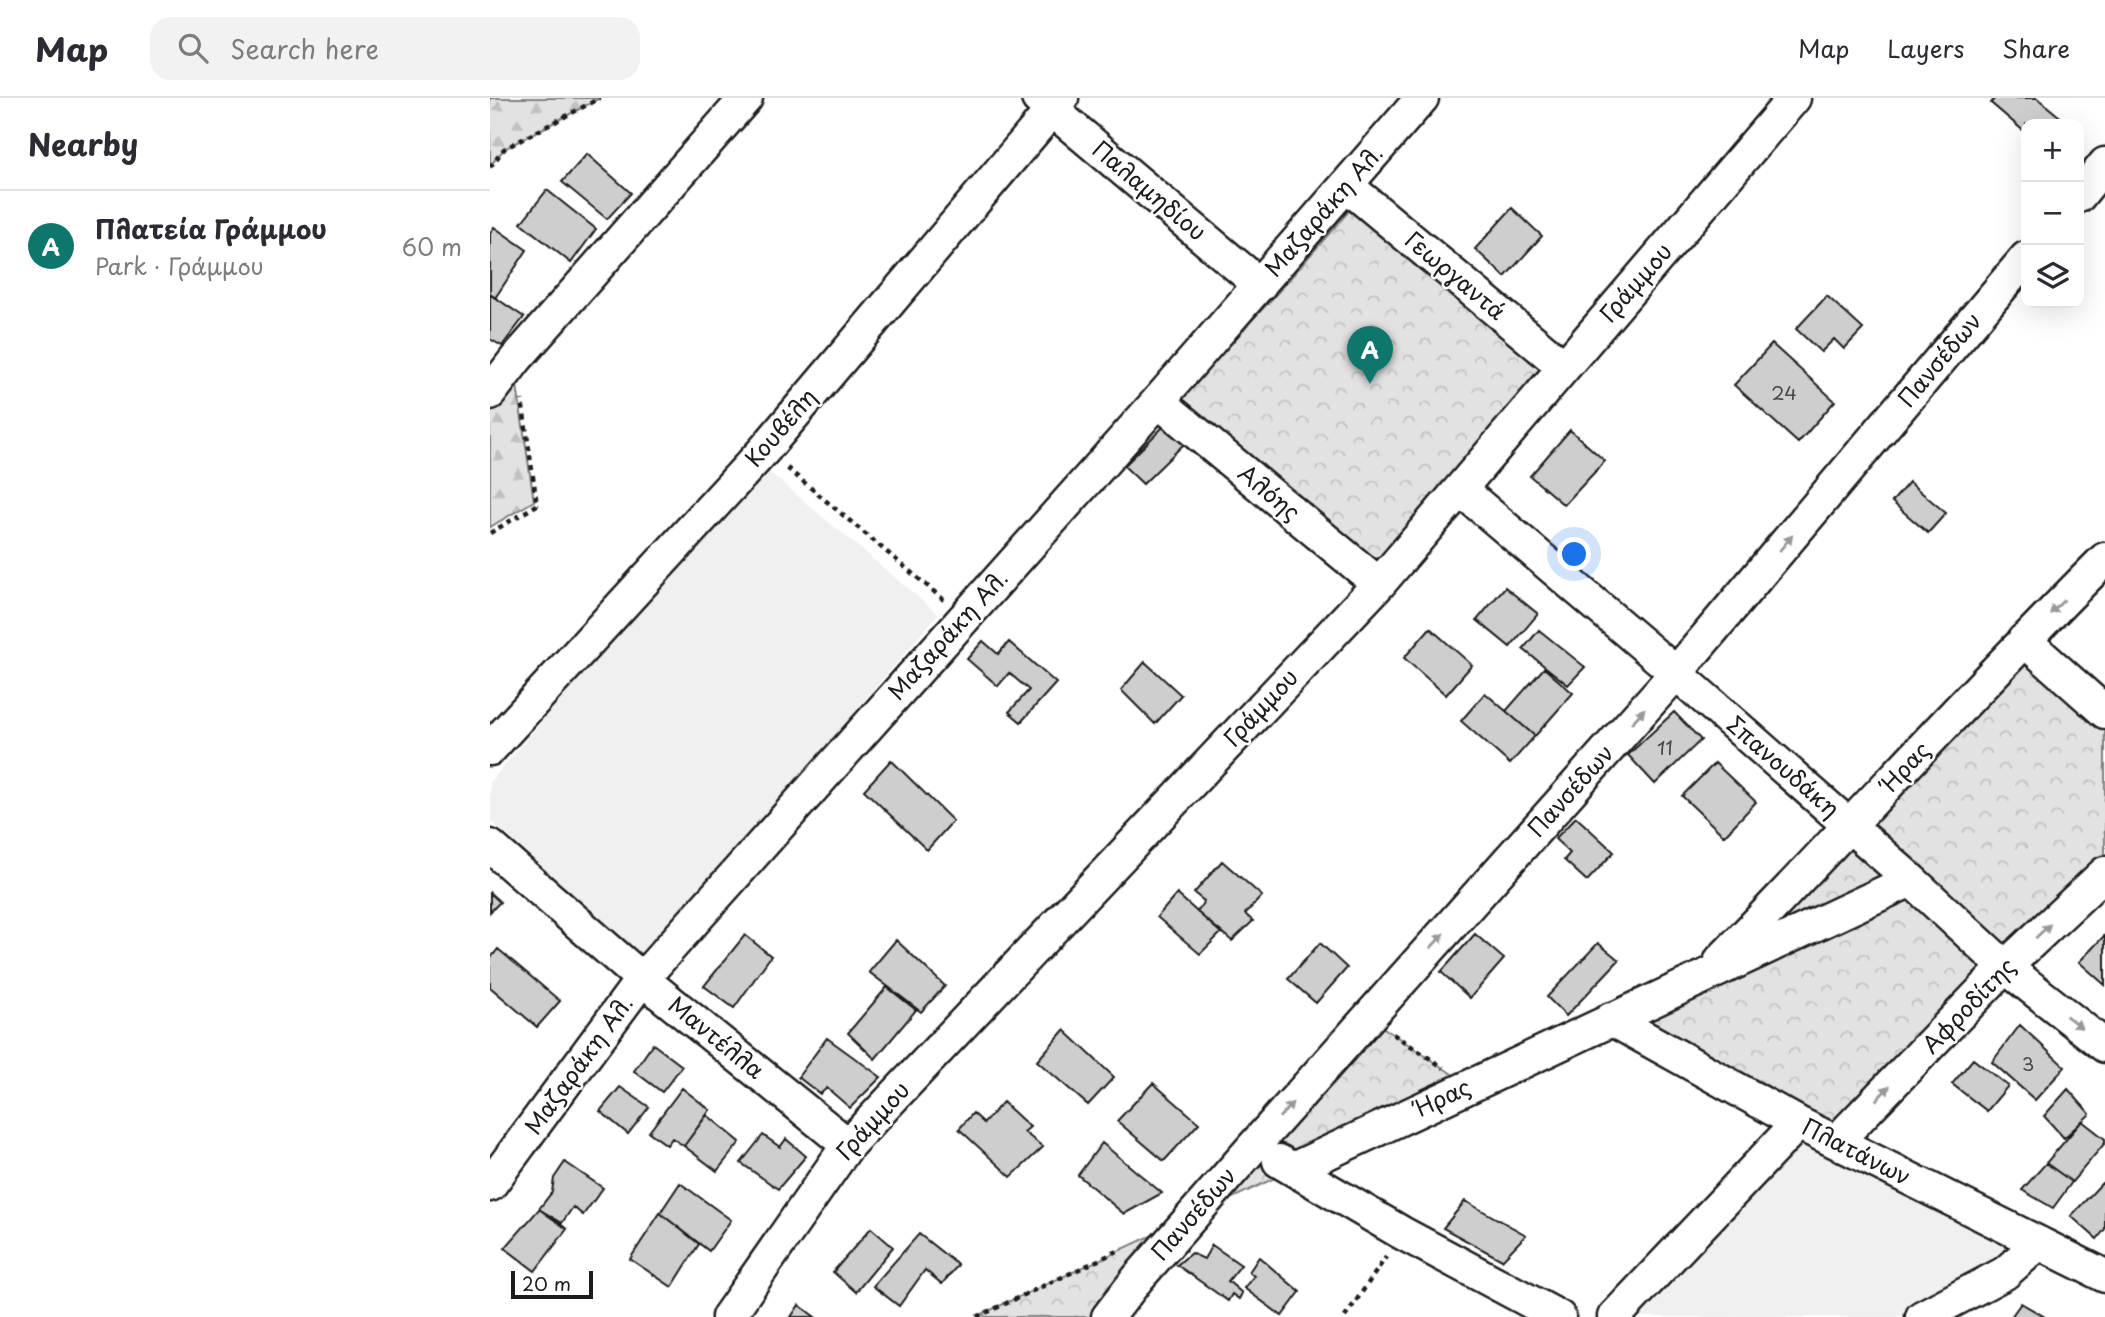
<!DOCTYPE html>
<meta charset="utf-8">
<style>
body{margin:0;font-family:"Playpen Sans",sans-serif;background:#f2f2f3;color:#2b2b33}
.controls{position:absolute;right:21px;top:21px;display:grid;overflow:hidden;border-radius:14px;box-shadow:0 7px 28px #0002}
.controls button{width:63px;height:63px;display:grid;place-items:center;padding:0;border:0;border-bottom:2px solid #e1e1e2;background:#fff;color:#2b2b33;font:35px sans-serif}
.scale{position:absolute;left:21px;bottom:18px;width:82px;box-sizing:border-box;padding-left:7px;border:4px solid #1c1c1c;border-top:0;font-size:19px;line-height:24px;white-space:nowrap;color:#1c1c1c;-webkit-text-stroke:5px #fff;paint-order:stroke}
.you{position:absolute;left:1085px;top:457px;width:24px;height:24px;margin:-18px;border:5px solid #fff;border-radius:50%;background:#1a73e8;box-shadow:0 0 0 10px #1a73e833}
.badge{display:grid;place-items:center;width:46px;height:46px;border-radius:50%;background:#0f766e;color:#fff;font-size:23px;font-weight:700}
.pin{position:absolute;translate:-50% -58px;filter:drop-shadow(0 2px 4px #0008)}
.pin::after{content:'';position:absolute;top:37px;width:24px;height:21px;background:inherit;clip-path:polygon(0 0,100% 0,50% 100%)}
.list{margin:0;padding:0;list-style:none}
h2{display:flex;justify-content:space-between;align-items:center;height:91px;margin:0;padding:0 28px;font-size:30px}
h2 small{font-size:23px;font-weight:400;color:#7c7c81}
.list li{display:grid;grid-template-columns:46px 1fr auto;gap:21px;align-items:center;box-sizing:border-box;height:112px;padding:0 28px;border-top:2px solid #e1e1e2}
.list b{display:block;font-size:26px;white-space:nowrap}
.list p{margin:0;font-size:23px;white-space:nowrap;color:#7c7c81}
.list em{font-size:23px;font-style:normal;color:#7c7c81}
.icon{flex:none;width:38px;height:38px;fill:none;stroke:currentColor;stroke-width:2;stroke-linecap:round;stroke-linejoin:round}
.map{position:relative;flex:none;width:1615px;height:1219px;overflow:hidden}
header{display:flex;align-items:center;gap:42px;box-sizing:border-box;height:98px;padding:0 35px;background:#fff;border-bottom:2px solid #e1e1e2}
header strong{font-size:33px}
nav{display:flex;gap:38px;margin-inline-start:auto;font-size:24px}
.search{width:490px;height:63px;background:#f2f2f3;display:flex;align-items:center;gap:18px;box-sizing:border-box;padding:0 24px;border-radius:21px;color:#7c7c81;font-size:26px}
main{display:flex}
aside{flex:1;background:#fff}
.map>svg:first-child{display:block}
.built{fill:#f0f0f0}
.forest{fill:url(#forest-firs);stroke:#7f7f7f;stroke-width:2}
.park{fill:url(#park-crowns);stroke:#7f7f7f;stroke-width:2}
.building{fill:#cecece;stroke:#1c1c1c;stroke-width:2}
.lines{fill:none;stroke-linecap:round;stroke-linejoin:round}
.minor-casing{stroke:#1c1c1c;stroke-width:37}
.path{stroke:#1c1c1c;stroke-width:4.5;stroke-dasharray:5 5;stroke-linecap:butt}
.minor{stroke:#fff;stroke-width:32}
.oneway{fill:#999}
.labels{text-anchor:middle;stroke-width:5;stroke-linejoin:round;paint-order:stroke}
.number-label{font-size:19px;fill:#484848}
.street-label{font-size:23px;fill:#1c1c1c;stroke:#fff}
</style>
<header>
<strong>Map</strong>
<div class="search"><svg class="icon" aria-label="search" viewBox="0 0 24 24"><circle cx="10" cy="10" r="6"/><path d="M15 15l6 6"/></svg>Search here</div>
<nav><a>Map</a><a>Layers</a><a>Share</a></nav>
</header>
<main>
<aside>
<h2>Nearby<small></small></h2>
<ul class="list">
<li><span class="badge">A</span><div><b>Πλατεία Γράμμου</b><p>Park · Γράμμου</p></div><em>60 m</em></li>
</ul>
</aside>
<div class="map">
<svg width="1615" height="1219" viewBox="0 0 1615 1219">
<defs>
<pattern id="forest-firs" width="22" height="20" patternUnits="userSpaceOnUse" patternTransform="scale(1.75)"><rect width="22" height="20" fill="#e2e2e2"/><path d="M5 1l3.5 6h-7zM16 11l3.5 6h-7z" fill="#c1c1c1"/></pattern>
<pattern id="park-crowns" width="20" height="18" patternUnits="userSpaceOnUse" patternTransform="scale(1.75)"><rect width="20" height="18" fill="#e2e2e2"/><path d="M2 6a3 3 0 1 1 6 0M12 15a3 3 0 1 1 6 0" fill="none" stroke="#c1c1c1"/></pattern>
</defs>
<rect width="100%" height="100%" fill="#fff"/>
<filter id="ink" filterUnits="userSpaceOnUse"><feTurbulence type="fractalNoise" baseFrequency=".0143" numOctaves="2"/><feDisplacementMap in="SourceGraphic" scale="14" xChannelSelector="R" yChannelSelector="G"/><feConvolveMatrix kernelMatrix="1 2 1 2 8 2 1 2 1" color-interpolation-filters="sRGB"/></filter>
<g filter="url(#ink)">
<path class="built" d="M271,367L448,516L155,859L0,722V684Z
M1308,1044L1525,1151L1508,1171L1408,1219H1146Z"/>
<path class="forest" d="M0,0H110L14,51L0,68Z
M24,267L44,403L0,429V303Z"/>
<path class="park" d="M865,106L1074,269L889,486L685,303L781,202Z
M1534,542L1615,614V779L1346,1044L1147,933Z
M879,920L980,988L702,1119L621,1219H496L492,1216L702,1119Z"/>
<path class="building" d="M1505,0H1547L1575,23L1572,26H1536V35L1501,5Z
M97,56L141,95L117,121L72,84Z
M57,92L106,131L81,165L31,125Z
M1022,110L1052,138L1015,179L985,151Z
M4,129L37,152L5,200L0,196V135Z
M0,196L34,219L12,248L0,241Z
M1337,198L1373,231L1354,251L1344,241L1331,254L1306,231Z
M1282,246L1345,303L1308,345L1244,287Z
M676,326L695,345L653,386L634,368Z
M1080,332L1115,363L1074,407L1040,378Z
M1419,384L1456,415L1438,435L1402,404Z
M1015,489L1048,516L1020,549L987,522Z
M940,530L982,567L956,597L914,560Z
M1049,532L1095,569L1078,587L1033,551Z
M493,543L508,556L519,544L566,585L531,624L519,614L539,592L519,575L508,588L477,561Z
M655,564L691,597L665,626L631,592Z
M1054,570L1083,595L1045,638L1016,613Z
M995,595L1045,638L1020,666L971,623Z
M1184,614L1211,642L1165,686L1138,657Z
M401,662L463,723L437,752L374,692Z
M1225,665L1266,704L1234,738L1192,698Z
M1086,719L1124,754L1097,783L1074,762L1080,755L1065,741Z
M732,763L772,798L755,816L763,823L742,843L707,814L714,803L704,795Z
M0,795L10,804L0,814Z
M687,796L731,835L710,856L667,819Z
M985,836L1014,861L980,900L951,874Z
M255,837L281,858L244,910L214,888Z
M1615,837V887L1589,864Z
M406,842L455,888L431,914L379,874Z
M830,845L857,870L826,905L798,881Z
M1108,845L1129,862L1076,918L1057,899Z
M8,851L70,903L47,929L0,889V861Z
M397,889L426,912L385,961L358,935Z
M1530,927L1575,969L1545,1002L1502,964Z
M574,932L624,979L598,1007L547,963Z
M337,940L391,979L360,1010L337,990L330,996L308,979Z
M163,946L192,968L172,994L144,973Z
M1483,961L1518,988L1497,1013L1462,986Z
M663,985L709,1025L674,1063L627,1023Z
M130,989L159,1009L138,1036L110,1013Z
M192,990L220,1012L194,1048L182,1040L177,1047L159,1034Z
M1578,991L1600,1016L1574,1040L1554,1018Z
M513,1004L540,1029L534,1034L553,1049L521,1079L469,1031L483,1015L494,1025Z
M217,1017L250,1044L227,1073L194,1048Z
M1592,1023L1615,1041V1045L1582,1084L1556,1065Z
M273,1037L290,1049L296,1041L316,1058L288,1091L251,1065Z
M612,1045L672,1095L634,1116L588,1077Z
M75,1064L113,1090L93,1117L83,1109L72,1125L49,1111L62,1094L64,1080Z
M1556,1065L1582,1084L1563,1110L1532,1092Z
M190,1085L241,1122L219,1153L170,1115Z
M1612,1085L1615,1088V1131L1607,1141L1581,1118Z
M975,1103L1036,1137L1012,1162L953,1130Z
M49,1111L77,1131L45,1173L15,1150Z
M170,1115L209,1146L182,1189L140,1161Z
M381,1130L403,1149L366,1194L343,1174Z
M429,1136L468,1167L452,1186L435,1172L409,1208L383,1188Z
M722,1147L751,1167L738,1183L752,1195L749,1201L742,1196L738,1203L687,1167L701,1155L714,1161Z
M769,1159L810,1194L792,1218L754,1190L764,1178L759,1174Z
M1531,1205L1555,1219H1521Z
M309,1207L325,1219H301Z"/>
<g class="lines">
<defs>
<path id="minor" d="M548,0L770,187
M856,87L1074,269
M1589,98L1615,66
M0,295L26,261L256,0
M668,303L889,486
M970,391L1186,575L1421,782L1515,869L1615,948
M1534,542L1615,614
M0,651L275,351L572,0
M0,748L152,881L358,1047
M1231,862C1360,730 1484,591 1615,461
M1121,921L1308,1025L1615,1178
M1346,1044L1515,869L1615,775
M789,1063L912,1135L1069,1219
M803,1071L1421,782
M0,1087L152,881L668,303L932,0
M238,1219L358,1047L889,486L1304,0
M618,1219L648,1180L763,1049L1186,575L1536,160
M1124,1219L1308,1025
M1432,1219L1515,1175L1549,1145"/>
</defs>
<use href="#minor" class="minor-casing"/>
<path class="path" d="M0,69L14,51L110,0
M297,370L454,502
M0,435L47,407L32,302
M903,936L954,970
M487,1219L632,1151
M855,1219L896,1159"/>
<use href="#minor" class="minor"/>
</g>
<defs><path id="oneway-solid" d="M-6-.8H1V-3.2L6.5 0L1 3.2V.8H-6Z" transform="scale(1.75)"/></defs>
<g class="oneway">
<use href="#oneway-solid" transform="translate(1296 445) rotate(-50)"/>
<use href="#oneway-solid" transform="translate(1567 509) rotate(135)"/>
<use href="#oneway-solid" transform="translate(1148 618) rotate(-48)"/>
<use href="#oneway-solid" transform="translate(1553 833) rotate(-43)"/>
<use href="#oneway-solid" transform="translate(947 843) rotate(-48)"/>
<use href="#oneway-solid" transform="translate(1584 924) rotate(38)"/>
<use href="#oneway-solid" transform="translate(1393 995) rotate(-46)"/>
<use href="#oneway-solid" transform="translate(796 1012) rotate(-48)"/>
</g>
</g>
<g class="labels">
<g class="number-label">
<text x="1294" y="302">24</text>
<text x="1175" y="657">11</text>
<text x="1538" y="973">3</text>
</g>
<g class="street-label">
<text transform="translate(659 93) rotate(40)" y="8">Παλαμηδίου</text>
<text transform="translate(834 113) rotate(-49)" y="8">Μαζαράκη Αλ.</text>
<text transform="translate(965 178) rotate(40)" y="8">Γεωργαντά</text>
<text transform="translate(1146 185) rotate(-49)" y="8">Γράμμου</text>
<text transform="translate(1450 262) rotate(-50)" y="8">Πανσέδων</text>
<text transform="translate(291 330) rotate(-49)" y="8">Κουβέλη</text>
<text transform="translate(779 395) rotate(40)" y="8">Αλόης</text>
<text transform="translate(458 537) rotate(-48)" y="8">Μαζαράκη Αλ.</text>
<text transform="translate(771 610) rotate(-47)" y="8">Γράμμου</text>
<text transform="translate(1293 669) rotate(41)" y="8">Σπανουδάκη</text>
<text transform="translate(1416 669) rotate(-47)" y="8">Ήρας</text>
<text transform="translate(1081 693) rotate(-48)" y="8">Πανσέδων</text>
<text transform="translate(1479 908) rotate(-46)" y="8">Αφροδίτης</text>
<text transform="translate(226 940) rotate(39)" y="8">Μαντέλλα</text>
<text transform="translate(89 967) rotate(-54)" y="8">Μαζαράκη Αλ.</text>
<text transform="translate(953 1000) rotate(-25)" y="8">Ήρας</text>
<text transform="translate(383 1023) rotate(-48)" y="8">Γράμμου</text>
<text transform="translate(1366 1054) rotate(27)" y="8">Πλατάνων</text>
<text transform="translate(704 1116) rotate(-49)" y="8">Πανσέδων</text>
</g>
</g>
</svg>
<div class="controls">
<button>+</button>
<button>−</button>
<button><svg class="icon" aria-label="layers" viewBox="0 0 24 24"><path d="M12 4l9 5-9 5-9-5zM3 14l9 5 9-5"/></svg></button>
</div>
<div class="scale">20 m</div>
<div class="you"></div>
<div class="pin badge" style="left:880px;top:286px">A</div>
</div>
</main>
